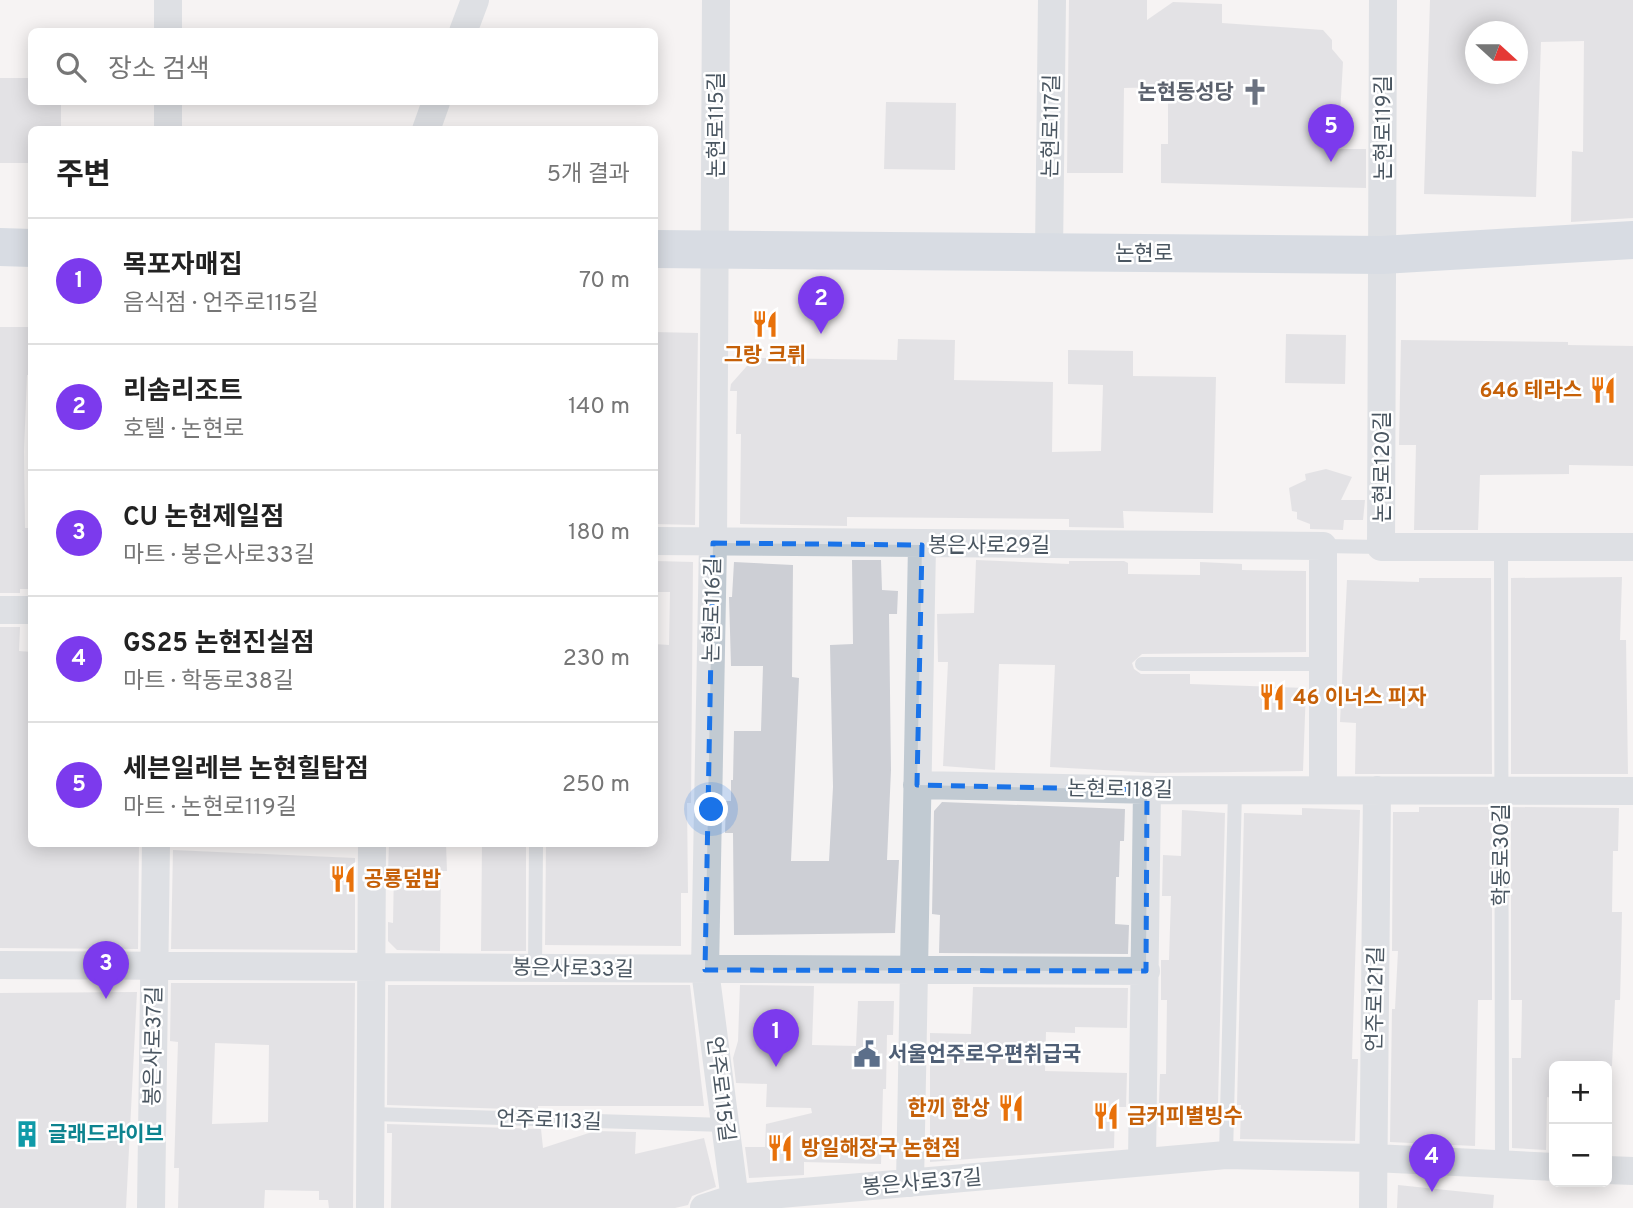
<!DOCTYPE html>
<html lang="ko">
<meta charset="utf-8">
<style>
body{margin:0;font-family:Overpass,"Noto Sans KR",sans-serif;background:#f6f6f6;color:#222}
.controls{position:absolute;right:21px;bottom:21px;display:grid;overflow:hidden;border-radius:10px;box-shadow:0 4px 18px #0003}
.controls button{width:63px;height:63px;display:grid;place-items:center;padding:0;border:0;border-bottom:2px solid #e0e0e0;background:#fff;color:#222;font:35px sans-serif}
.compass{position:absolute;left:1465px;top:21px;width:63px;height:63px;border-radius:50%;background:#fff;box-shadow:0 4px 18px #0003;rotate:111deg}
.you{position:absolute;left:712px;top:810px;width:24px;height:24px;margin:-18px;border:5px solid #fff;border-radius:50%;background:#1a73e8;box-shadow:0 0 0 10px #1a73e833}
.badge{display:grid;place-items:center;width:46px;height:46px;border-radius:50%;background:#7c3aed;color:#fff;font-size:23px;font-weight:700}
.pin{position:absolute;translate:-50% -58px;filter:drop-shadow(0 2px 4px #0008)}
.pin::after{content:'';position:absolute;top:37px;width:24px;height:21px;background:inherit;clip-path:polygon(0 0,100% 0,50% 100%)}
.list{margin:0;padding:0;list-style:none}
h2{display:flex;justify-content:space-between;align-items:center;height:91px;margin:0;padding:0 28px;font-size:30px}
h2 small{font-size:23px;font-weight:400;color:#767676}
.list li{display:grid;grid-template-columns:46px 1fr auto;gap:21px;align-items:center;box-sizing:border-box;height:126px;padding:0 28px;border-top:2px solid #e0e0e0}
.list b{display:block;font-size:26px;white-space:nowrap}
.list p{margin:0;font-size:23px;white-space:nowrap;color:#767676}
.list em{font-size:23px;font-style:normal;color:#767676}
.icon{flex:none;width:38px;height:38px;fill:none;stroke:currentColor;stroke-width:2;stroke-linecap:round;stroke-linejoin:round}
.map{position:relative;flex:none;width:1633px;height:1208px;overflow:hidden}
.search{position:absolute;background:#fff;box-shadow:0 4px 18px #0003;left:28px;top:28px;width:630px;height:77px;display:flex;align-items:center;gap:18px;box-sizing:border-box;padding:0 24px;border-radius:10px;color:#767676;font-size:26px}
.panel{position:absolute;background:#fff;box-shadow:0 4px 18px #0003;left:28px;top:126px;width:630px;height:721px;border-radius:10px}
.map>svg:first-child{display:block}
.building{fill:#cdcfd5;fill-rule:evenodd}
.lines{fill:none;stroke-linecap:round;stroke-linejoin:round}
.lane{stroke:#c1cad2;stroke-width:14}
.street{stroke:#c1cad2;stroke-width:28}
.primary{stroke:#b3c2d1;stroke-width:38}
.marked{fill:none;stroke:#1a73e8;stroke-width:5;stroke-dasharray:14 9;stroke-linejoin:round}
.labels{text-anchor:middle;stroke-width:5;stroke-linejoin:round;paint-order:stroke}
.worship-label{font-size:21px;font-weight:bold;fill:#5b616d;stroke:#fff;text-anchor:end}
.street-label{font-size:21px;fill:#4a5661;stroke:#fff}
.food-label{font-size:21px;font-weight:bold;fill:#c56008;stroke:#fff;text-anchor:start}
.service-label{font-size:21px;font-weight:bold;fill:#4e5e75;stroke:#fff;text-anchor:start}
.culture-label{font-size:21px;font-weight:bold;fill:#0d838f;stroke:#fff;text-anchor:start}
</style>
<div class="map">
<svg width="1633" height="1208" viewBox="0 0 1633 1208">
<rect width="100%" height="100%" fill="#f5f3f3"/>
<path class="building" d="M1069,0H1147V20L1173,2L1222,4V23L1323,30L1332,40V49L1343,62L1338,149H1366V188L1161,183V144H1168V87L1124,88L1123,173H1067Z
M1430,0H1633V218L1571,222L1572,151L1583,152L1584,41L1541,42L1536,197L1424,194ZM1475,32H1517V74H1475Z
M0,78H32V102H61V130H32V136H28V163H0Z
M886,102L956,103L955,170L884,169Z
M0,327H32V375H27L24,451L25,528H32V589H20V593H0Z
M654,332L698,333L695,525L654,524Z
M1286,334L1346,335L1345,384L1285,383Z
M898,339L955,340L954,380L1053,382L1052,452L1101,451L1103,385L1068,384V350L1133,351V376L1216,377L1213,513L1123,511L1124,528L1069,527V519L847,517V526L740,524L741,434H736L737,391H730L731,384L754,358L897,360Z
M1401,340L1568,342V345L1633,346V466L1569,465V474L1480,475L1478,530H1414L1416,445H1399Z
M1326,469L1352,477L1341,500H1365L1363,520H1344L1343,530L1310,529V524L1297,519V512L1292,511L1289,488L1306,480L1305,474Z
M852,560H881L882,590L898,591L897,614H889L891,770L887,860H899L895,933L734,935L733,833H725L726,801H731V780H733L734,731H761L763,666H731L729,597H732L734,562L793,565L792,677L799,678L791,861H829L833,787L830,645L853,644Z
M976,560L1069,564V561H1124L1128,563V574L1200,575V562L1242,564V570L1306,571V652L1142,654L1132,663L1134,669L1141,674H1190V684L1306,688L1303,771L1156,773L1050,767L1055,665L999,664L995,770L943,766L948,662H938L937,614L974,613Z
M656,561L693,562L691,803H687L688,893H681V946L545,945L546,844H654V644L669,645L670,592H655Z
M1622,577L1620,640H1626L1628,774H1511V578Z
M1419,578H1491L1492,774H1355L1356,723L1340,722L1347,580L1419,582Z
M0,627H20L19,651L32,652L28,785L32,786V844H139L138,949L0,948Z
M942,802L1125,809L1124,841H1120L1119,877H1116L1115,924L1129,925L1128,954L939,953L940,915L932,914L934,811Z
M1419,807H1492V1000H1478L1475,1146L1390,1142L1392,1009H1395L1398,951H1392L1393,812H1419Z
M1511,807L1619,808L1618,851H1613L1612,912H1622L1621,963L1620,1000H1615L1612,1066H1554V1098L1547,1097L1546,1150L1512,1148V1058H1521L1522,1000H1511Z
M1302,808L1360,810L1352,1059H1358L1355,1141L1240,1139L1241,1105H1237L1244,813L1302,815Z
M1182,810L1225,813L1218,1104L1159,1103L1160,1074H1166L1167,1000H1161V960H1169L1171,896H1162L1163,855L1181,856Z
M389,844H446L447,871H441L440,951L397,950L388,941V922L393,923L394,871H388Z
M482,844H526V951H481Z
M173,850L355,858V950L171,949Z
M171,983H355L353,1208H329L328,1200H319V1191L265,1190L264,1208H178L179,1168H174L178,1042L170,1041ZM215,1043L269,1045L268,1122L212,1124Z
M388,985H690L704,1106H538V1110L387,1105Z
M740,985L814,986L812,1045L856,1046L858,1001H894L893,1035H887L886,1089H883L881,1164L804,1162V1175L749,1178L745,1147H765L766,1124L812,1113L811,1108L766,1107L767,1084L736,1083L733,1058L738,1041Z
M973,987L1128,988L1127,1028L1075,1027V1033L1046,1032L1045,1071L1127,1073L1126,1107H1115L1114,1148L930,1162V1033L971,1034Z
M137,992L126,1208H0V993Z
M387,1124L541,1129L543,1148L595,1131L636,1132L635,1154L704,1138L716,1187L692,1196L688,1205L675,1208H391L392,1133H387Z
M1398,1185L1494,1195L1493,1208H1397Z"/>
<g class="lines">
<path class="lane" d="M1323,546L1381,547
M1501,546L1502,1165
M1142,664H1324
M535,968L536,844
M372,1114L725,1125
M1226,1155L1235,791"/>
<path class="street" d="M716,0L713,543L705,970L736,1208
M1383,0L1381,547H1633
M168,32V0
M463,32L475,0
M168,130V102
M426,130L436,102
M1049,253L1052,0
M654,541L1323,546V788
M0,610H32
M917,785L1156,790L1633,791
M0,965L1146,971
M1142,1161L1147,790
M1607,1170L1633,1171
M910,1183L922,545
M151,1208L156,844
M370,1208L372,844
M704,1208L735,1198L1226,1155L1374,1158L1554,1167
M1373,1208L1377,790"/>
<path class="primary" d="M0,247L32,248
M654,249L1382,255L1633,240"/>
</g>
<path d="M0 0H1633V1208H0ZM713,543L922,545L917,785L1147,790L1146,971L705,970Z" fill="#f5f3f3" fill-opacity=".55" fill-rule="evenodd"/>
<path class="marked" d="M713,543L922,545L917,785L1147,790L1146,971L705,970Z"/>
<defs>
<symbol id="church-bare" viewBox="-9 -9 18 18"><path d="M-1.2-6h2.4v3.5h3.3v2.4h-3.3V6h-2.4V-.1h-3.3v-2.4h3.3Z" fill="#6b7280" stroke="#fff" stroke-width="2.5" paint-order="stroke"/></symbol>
<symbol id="restaurant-bare" viewBox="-9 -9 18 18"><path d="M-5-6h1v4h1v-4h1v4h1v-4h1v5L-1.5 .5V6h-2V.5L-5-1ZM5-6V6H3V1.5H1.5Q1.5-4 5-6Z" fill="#e8710a" stroke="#fff" stroke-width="2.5" paint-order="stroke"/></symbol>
<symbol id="civic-bare" viewBox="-9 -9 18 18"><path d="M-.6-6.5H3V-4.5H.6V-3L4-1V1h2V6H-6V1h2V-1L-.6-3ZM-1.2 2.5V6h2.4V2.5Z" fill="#5c6f8a" stroke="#fff" stroke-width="2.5" paint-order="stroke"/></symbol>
<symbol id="building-bare" viewBox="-9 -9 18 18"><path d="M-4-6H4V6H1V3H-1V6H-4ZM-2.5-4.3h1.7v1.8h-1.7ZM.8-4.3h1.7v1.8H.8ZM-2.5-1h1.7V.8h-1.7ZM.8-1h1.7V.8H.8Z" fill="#0f9aa8" stroke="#fff" stroke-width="2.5" paint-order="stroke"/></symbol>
</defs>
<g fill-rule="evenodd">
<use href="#church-bare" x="1236" y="73" width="38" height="38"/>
<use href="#restaurant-bare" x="746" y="305" width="38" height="38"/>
<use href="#restaurant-bare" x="1584" y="371" width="38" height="38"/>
<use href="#restaurant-bare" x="1253" y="678" width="38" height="38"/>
<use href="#restaurant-bare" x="324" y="860" width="38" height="38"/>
<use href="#civic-bare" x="848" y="1035" width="38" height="38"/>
<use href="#restaurant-bare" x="992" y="1089" width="38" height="38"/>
<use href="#restaurant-bare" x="1087" y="1097" width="38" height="38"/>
<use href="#building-bare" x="8" y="1115" width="38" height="38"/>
<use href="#restaurant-bare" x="761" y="1129" width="38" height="38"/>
</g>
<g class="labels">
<g class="worship-label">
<text x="1234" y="99">논현동성당</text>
</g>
<g class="street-label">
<text transform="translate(716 125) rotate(-90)" y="7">논현로115길</text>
<text transform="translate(1051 126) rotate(-89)" y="7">논현로117길</text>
<text transform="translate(1383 128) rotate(-90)" y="7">논현로119길</text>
<text x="1144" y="260">논현로</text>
<text transform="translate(1382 467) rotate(-90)" y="7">논현로120길</text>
<text x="989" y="552">봉은사로29길</text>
<text transform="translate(712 610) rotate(-89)" y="7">논현로116길</text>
<text transform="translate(1120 789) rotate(1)" y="7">논현로118길</text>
<text transform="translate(1501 855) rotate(-90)" y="7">학동로30길</text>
<text transform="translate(573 968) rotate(1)" y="7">봉은사로33길</text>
<text transform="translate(1375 999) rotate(-89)" y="7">언주로121길</text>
<text transform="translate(153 1046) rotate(-89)" y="7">봉은사로37길</text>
<text transform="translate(721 1089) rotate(83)" y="7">언주로115길</text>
<text transform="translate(549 1120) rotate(2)" y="7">언주로113길</text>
<text transform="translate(922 1182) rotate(-5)" y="7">봉은사로37길</text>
</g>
<g class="food-label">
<text x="765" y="362" text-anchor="middle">그랑 크뤼</text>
<text x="1582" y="397" text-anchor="end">646 테라스</text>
<text x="1293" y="704">46 이너스 피자</text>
<text x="364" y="886">공룡덮밥</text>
<text x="990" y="1115" text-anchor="end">한끼 한상</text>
<text x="1127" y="1123">금커피별빙수</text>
<text x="801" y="1155">방일해장국 논현점</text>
</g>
<g class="service-label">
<text x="888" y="1061">서울언주로우편취급국</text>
</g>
<g class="culture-label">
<text x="48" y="1141">글래드라이브</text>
</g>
</g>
</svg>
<div class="controls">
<button>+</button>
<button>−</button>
</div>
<svg class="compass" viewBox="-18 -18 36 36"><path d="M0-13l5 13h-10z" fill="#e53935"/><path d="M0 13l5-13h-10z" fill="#767676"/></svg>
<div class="you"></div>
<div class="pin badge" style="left:776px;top:1067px">1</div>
<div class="pin badge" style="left:821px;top:334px">2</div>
<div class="pin badge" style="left:106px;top:999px">3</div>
<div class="pin badge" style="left:1432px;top:1192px">4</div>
<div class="pin badge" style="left:1331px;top:162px">5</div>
<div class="search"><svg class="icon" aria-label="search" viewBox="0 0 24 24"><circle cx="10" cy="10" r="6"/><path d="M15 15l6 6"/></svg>장소 검색</div>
<section class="panel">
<h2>주변<small>5개 결과</small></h2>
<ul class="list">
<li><span class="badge">1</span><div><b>목포자매집</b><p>음식점 · 언주로115길</p></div><em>70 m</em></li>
<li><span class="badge">2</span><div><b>리솜리조트</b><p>호텔 · 논현로</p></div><em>140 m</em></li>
<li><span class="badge">3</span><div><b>CU 논현제일점</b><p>마트 · 봉은사로33길</p></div><em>180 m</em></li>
<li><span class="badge">4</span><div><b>GS25 논현진실점</b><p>마트 · 학동로38길</p></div><em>230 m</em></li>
<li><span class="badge">5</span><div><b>세븐일레븐 논현힐탑점</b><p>마트 · 논현로119길</p></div><em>250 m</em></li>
</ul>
</section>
</div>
